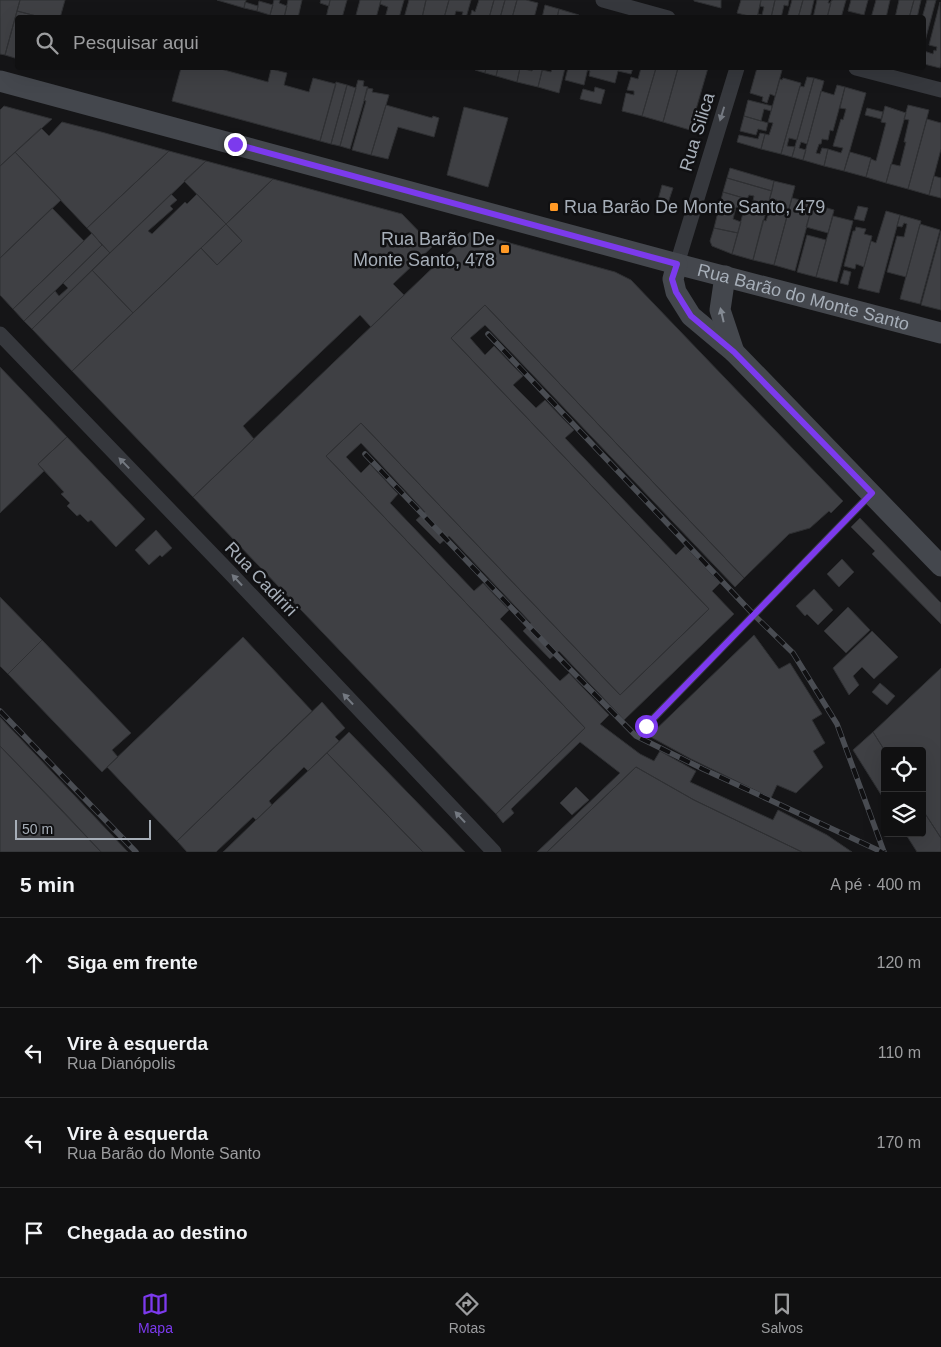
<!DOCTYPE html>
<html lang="pt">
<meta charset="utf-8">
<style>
body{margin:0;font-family:Arial,sans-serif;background:#1e1e1f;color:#f1f3f6}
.controls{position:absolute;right:15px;bottom:15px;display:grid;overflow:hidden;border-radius:5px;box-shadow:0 5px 20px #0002}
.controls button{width:45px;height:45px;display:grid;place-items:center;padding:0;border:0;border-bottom:1px solid #303031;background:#101011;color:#f1f3f6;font:25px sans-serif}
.scale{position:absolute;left:15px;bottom:12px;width:136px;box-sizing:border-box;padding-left:5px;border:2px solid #a6aeb8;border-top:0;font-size:14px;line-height:18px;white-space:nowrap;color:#a6aeb8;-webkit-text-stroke:4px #101012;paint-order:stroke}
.stop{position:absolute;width:15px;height:15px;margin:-11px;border:4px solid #7c3aed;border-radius:50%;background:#fff}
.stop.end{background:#7c3aed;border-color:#fff;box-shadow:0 1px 5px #0008}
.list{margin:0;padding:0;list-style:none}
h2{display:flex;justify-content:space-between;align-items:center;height:65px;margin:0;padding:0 20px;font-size:21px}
h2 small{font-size:16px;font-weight:400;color:#9c9d9f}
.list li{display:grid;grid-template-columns:32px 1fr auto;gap:15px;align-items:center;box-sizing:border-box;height:90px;padding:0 20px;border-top:1px solid #303031}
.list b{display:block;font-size:19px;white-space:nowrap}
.list p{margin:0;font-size:16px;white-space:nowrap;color:#9c9d9f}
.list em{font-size:16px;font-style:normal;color:#9c9d9f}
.icon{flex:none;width:28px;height:28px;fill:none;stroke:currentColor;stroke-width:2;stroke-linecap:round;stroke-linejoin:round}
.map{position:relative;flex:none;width:941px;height:852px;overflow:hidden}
.search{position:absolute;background:#101011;box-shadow:0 5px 20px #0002;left:15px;right:15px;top:15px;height:55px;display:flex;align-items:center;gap:12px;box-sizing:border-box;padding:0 18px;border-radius:5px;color:#9c9d9f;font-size:19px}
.sheet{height:425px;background:#101011}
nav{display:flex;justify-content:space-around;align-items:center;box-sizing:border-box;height:70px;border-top:1px solid #303031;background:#101011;font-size:14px;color:#9c9d9f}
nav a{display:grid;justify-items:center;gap:2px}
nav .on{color:#7c3aed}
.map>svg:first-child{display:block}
.building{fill:#3f4044;stroke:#2f3033}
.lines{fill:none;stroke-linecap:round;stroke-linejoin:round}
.lane{stroke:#36383d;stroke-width:8}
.street{stroke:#36383d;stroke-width:15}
.secondary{stroke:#44474d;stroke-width:21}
.rail-casing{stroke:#494c52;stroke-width:5.5}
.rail{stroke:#101012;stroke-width:4;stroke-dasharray:11;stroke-linecap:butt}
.oneway{fill:#747981}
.oneway2{fill:#848a93}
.route{stroke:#7c3aed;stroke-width:6}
.poi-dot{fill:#ff9925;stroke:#101012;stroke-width:2}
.labels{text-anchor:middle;stroke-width:5;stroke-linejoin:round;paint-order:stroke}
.street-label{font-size:18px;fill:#a6aeb8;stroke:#101012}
.poi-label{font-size:18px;fill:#a6aeb8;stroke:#101012;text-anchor:start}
</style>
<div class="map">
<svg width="941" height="852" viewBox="0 0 941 852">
<rect width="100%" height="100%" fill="#151517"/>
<path class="building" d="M0,0H20L5,55L0,54Z
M20,0H65L60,18H44L17,11Z
M217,0H246L244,8Z
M274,0H280L279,3L287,6L284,18L270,15Z
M288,0H302L298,18H284Z
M321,0H330L329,6L320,3Z
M330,0H347L342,18H326Z
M360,0H381L376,18H364L356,15Z
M381,0H404L399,18H385L388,7L380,4Z
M409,0H426L422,18H404Z
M426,0H449L444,18H422Z
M449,0H471L466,18H461L463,12L456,11L454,18H444Z
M479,0H494L489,18H470L472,10L475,12Z
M494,0H505L500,18H489Z
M505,0H517L512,18H500Z
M517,0H526L538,3L534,18H512Z
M694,0H721V8L694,1Z
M741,0H761L757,18L737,13Z
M761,0H775L771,18H757L758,14L762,15L764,7L760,6Z
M775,0H789L788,6L784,5L781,18H771Z
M792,0H803L798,18H787Z
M803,0H814L810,18H798Z
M817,0H829L828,3H831L827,18H813Z
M833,0H846L841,18H827L831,1Z
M851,0H868L864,15L848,11Z
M876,0H890L886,18H871Z
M899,0H914L909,18H895Z
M914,0H921L917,18H909Z
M927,0H936L924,45L922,18Z
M259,1L273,5L270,15L257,11Z
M245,2L258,6L257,11L244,8Z
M940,2L941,63L940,68L924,64V51L933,54L934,50L936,51L937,47L929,45Z
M545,5L559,9L557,18H542Z
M559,9L579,15V18H557Z
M17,11L44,18H18V59L5,55Z
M181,68H217L268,82L271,69L287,73L284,85L309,92L313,78L336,84L320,141L172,101Z
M476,68H486L485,73L475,70Z
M486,68H498L496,76L485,73Z
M498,68H520L517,82L496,76Z
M520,68L532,71L533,68H543L538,87L517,82Z
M552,68H565L559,93L538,87L542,70L551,72Z
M568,68H588L584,85L565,80Z
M588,68H633L631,74L618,71L615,83L589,76L590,71L588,70Z
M641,68H656L642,116L622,111L626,93L634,95V91L627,90L631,77L638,79Z
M656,68H678L663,122L642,116Z
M678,68H708L690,130L663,122Z
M757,68H774L782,70L775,96L770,94L767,103L762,101L763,97L750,93Z
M807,77L814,78L797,140L789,138L787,146L795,147L792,157L781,154L800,86L804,87Z
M783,78L801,83L781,154L761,149L765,134L769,135L773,123L768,122L780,79L782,80Z
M814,78L824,81L807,144L801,142L799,148L806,150L803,160L792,157Z
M358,80L364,81L363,86L368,87L350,149L340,146Z
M336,82L347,85L331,144L320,141Z
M347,85L356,88L340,146L331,144Z
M837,85L845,87L833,131L830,130L828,140L822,139L821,144H819L816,153L820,154L822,148L828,149L824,166L803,160L821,91L834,95Z
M595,87L605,90L601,104L580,99L583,89L594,92Z
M845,87L866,93L844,171L824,166L828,149L841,153L843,148L833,146L841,119L843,120L846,109L840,108Z
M367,88L373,89L372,92L389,95L371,155L352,150L366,101L364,100Z
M748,100L772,106L771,111L764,109L761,121L744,116Z
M386,105L432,118L433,116L439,118L434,137L398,127L388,159L371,155Z
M908,105L929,110L908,189L886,183L891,164L900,166L906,142H904L909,120L904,119Z
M4,106L52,119L0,166V110Z
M885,106L906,113L886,183L866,177L871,159L876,161L886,123L881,122Z
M464,107L508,118L488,187L447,175Z
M867,108L883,112L881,119L865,115Z
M744,116L768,123L766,131L758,129L756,135L740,131Z
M927,119L941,123V149L929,195L908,189Z
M62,122L105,133L169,151L87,228L15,152L41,128L49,136Z
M760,133L765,134L761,149L737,142L739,135L758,139Z
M169,151L206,161L110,253L87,228Z
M15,152L61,200L0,258V166Z
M850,152L871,158L866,177L844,171Z
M206,161L273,179L226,224L184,181Z
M730,168L774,181L772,191L727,178Z
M934,176L941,178V198L929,195Z
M727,178L772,191L767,208L759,206V203L753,201L754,196L749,195L747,199L723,192Z
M273,179L402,214L433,246L393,284L404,295L371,327L360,315L243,426L254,439L193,497L72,371L201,248L217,265L242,241L226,224Z
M774,181L795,186L774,265L753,260L763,220L766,221L769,212L773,213L777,200H775L774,203L769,201Z
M662,185L673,188L668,203L658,200Z
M723,192L747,199L745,209L736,207L733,219L741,222L738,233L714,228Z
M171,194L177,200L170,206L173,209L148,231L152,234L185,202L187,204L197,194L226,224L133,313L92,270Z
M792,198L813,203L795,271L774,265Z
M746,202L767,208L753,260L732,254Z
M820,206L834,210L828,233L806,227L811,210L818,212Z
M858,206L868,208L864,221L854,219Z
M52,208L84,241L13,309L0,295V258Z
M886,211L900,215L879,293L858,288L871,241L876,243Z
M900,215L921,221L906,277L887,272L897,236L904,237L907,224L904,223L902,227L897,226Z
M833,216L853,221L837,282L816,277Z
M226,224L242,241L217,265L201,248Z
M920,224L940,230L920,304L900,299Z
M856,227L866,229L864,234L872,236L864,267L856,264L855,269L844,266L853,231H855Z
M714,228L738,233L732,254L712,246L710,241Z
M941,231V310L921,305Z
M470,232L615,272L631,280L843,501L831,513L829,511L810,528L789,534L744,578L485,305L451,338L709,609L620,695L361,423L326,456L585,728L496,814L193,497Z
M92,233L102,245L24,321L13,309Z
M807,235L826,240L816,277L797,272Z
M102,245L110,253L32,329L24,321L55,291L59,296L68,288L63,283Z
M92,270L133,313L72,371L32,329Z
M844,270L851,272L848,285L840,283Z
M485,305L744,578L735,587L485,325L470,338L485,355L494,346L523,376L513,385L536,408L545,400L574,430L565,438L676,555L685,546L720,583L712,591L734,614L624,720L559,651L550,659L523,631L531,623L449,536L440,544L416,520L425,512L361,443L346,457L361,473L370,464L398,494L390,503L474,591L483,583L509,610L500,619L560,681L569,673L609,715L600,724L640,754L654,761L660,751L696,771L690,782L773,820L778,810L827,835L852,852H802L694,800L636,767L547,852H537L620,773L580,742L511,809L514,813L503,823L496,814L585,728L326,456L361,423L620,695L709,609L451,338Z
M0,367L67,437L38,464L44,471L0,513Z
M67,437L145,519L116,547L91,520L88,522L80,514L77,516L67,506L70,503L61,494L64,492L38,464Z
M860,518L941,603V624L872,554L875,551L851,527Z
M156,530L172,548L162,557L160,555L149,565L135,550Z
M842,559L854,572L839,587L827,574Z
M814,589L833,610L818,625L807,614L805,616L796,606Z
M0,597L42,640L8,674L0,666Z
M848,607L870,630L846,653L824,631Z
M872,631L898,657L874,679L862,667L853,676L859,685L849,695L833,668Z
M754,635L779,669L790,663L822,714L812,720L825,743L813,751L823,767L796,793L777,785L771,798L691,759L649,736Z
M243,637L312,711L177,841L107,767Z
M42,640L131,733L112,750L118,757L102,772L8,674Z
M941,668V838L922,809V751H885L873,732Z
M880,683L895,696L887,705L872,692Z
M322,702L345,728L335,737L339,741L308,771L304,767L269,801L272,805L256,820L253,817L216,852H187L177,841Z
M0,717L128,852H101L0,746Z
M349,732L442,828L465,852H423L327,753Z
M873,732L885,751V801L853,750Z
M0,746L62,810L101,852H0Z
M327,753L423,852H223L256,820Z
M636,767L694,800L802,852H547Z
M576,787L589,800L572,815L560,803Z
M922,809L941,838V852H917L905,833H922Z"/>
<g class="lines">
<path class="lane" d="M646,726L870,495"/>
<path class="street" d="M603,0L668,18
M856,68L941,90
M677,264L737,68
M0,334L232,575L494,852"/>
<g class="secondary">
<path id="s1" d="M0,81L677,264L941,333"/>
<path d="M677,264L673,279L676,292L691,316L734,352L941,566"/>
<path d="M725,276L720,310L734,352"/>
</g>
<defs>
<path id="rail" d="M488,334L753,614L793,653L837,724L884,852
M365,454L564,663L636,736L703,769L882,852
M0,711L136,852"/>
</defs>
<use href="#rail" class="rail-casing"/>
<use href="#rail" class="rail"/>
</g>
<defs><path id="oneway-solid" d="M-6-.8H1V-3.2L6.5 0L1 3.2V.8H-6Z" transform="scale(1.25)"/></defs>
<g class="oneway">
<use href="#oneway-solid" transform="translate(722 114) rotate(107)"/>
<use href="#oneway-solid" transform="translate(124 463) rotate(-134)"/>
<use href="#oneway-solid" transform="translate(237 580) rotate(-133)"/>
<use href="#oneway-solid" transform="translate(348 699) rotate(-133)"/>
<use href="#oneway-solid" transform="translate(460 817) rotate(-133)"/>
</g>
<use class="oneway2" href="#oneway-solid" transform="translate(722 315) rotate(-103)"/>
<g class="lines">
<path class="route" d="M235,144L677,264L672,279L676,292L691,316L734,352L872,493L646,726"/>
</g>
<g class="poi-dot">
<rect x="549" y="202" width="10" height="10" rx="2.5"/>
<rect x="500" y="244" width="10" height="10" rx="2.5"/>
</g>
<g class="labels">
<g class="street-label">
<text transform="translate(697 132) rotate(-73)" y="6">Rua Silica</text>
<text dy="6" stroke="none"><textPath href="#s1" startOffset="832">Rua Barão do Monte Santo</textPath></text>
<text transform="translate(261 579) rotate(46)" y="6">Rua Cadiriri</text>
</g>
<g class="poi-label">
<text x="564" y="213">Rua Barão De Monte Santo, 479</text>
<text x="495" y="245" text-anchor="end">Rua Barão De<tspan x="495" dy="21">Monte Santo, 478</tspan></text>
</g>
</g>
</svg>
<div class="controls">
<button><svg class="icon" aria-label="locate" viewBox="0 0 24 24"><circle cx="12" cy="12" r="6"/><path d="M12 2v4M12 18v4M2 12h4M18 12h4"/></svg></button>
<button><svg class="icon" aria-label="layers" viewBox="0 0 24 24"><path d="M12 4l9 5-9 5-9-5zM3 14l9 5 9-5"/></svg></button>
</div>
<div class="scale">50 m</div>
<div class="stop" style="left:646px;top:726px"></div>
<div class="stop end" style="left:235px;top:144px"></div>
<div class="search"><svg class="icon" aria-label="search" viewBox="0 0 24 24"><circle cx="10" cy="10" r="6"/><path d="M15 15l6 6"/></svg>Pesquisar aqui</div>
</div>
<section class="sheet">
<h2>5 min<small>A pé · 400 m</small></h2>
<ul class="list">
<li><svg class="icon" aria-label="ahead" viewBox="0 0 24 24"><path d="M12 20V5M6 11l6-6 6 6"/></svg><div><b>Siga em frente</b></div><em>120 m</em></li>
<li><svg class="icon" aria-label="left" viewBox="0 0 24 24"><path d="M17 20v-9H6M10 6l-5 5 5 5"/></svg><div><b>Vire à esquerda</b><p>Rua Dianópolis</p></div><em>110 m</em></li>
<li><svg class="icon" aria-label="left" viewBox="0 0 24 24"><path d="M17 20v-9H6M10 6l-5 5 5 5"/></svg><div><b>Vire à esquerda</b><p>Rua Barão do Monte Santo</p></div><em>170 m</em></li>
<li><svg class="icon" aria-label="arrive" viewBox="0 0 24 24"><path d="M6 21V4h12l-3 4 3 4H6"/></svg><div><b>Chegada ao destino</b></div></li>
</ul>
</section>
<nav>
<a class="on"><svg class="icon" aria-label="map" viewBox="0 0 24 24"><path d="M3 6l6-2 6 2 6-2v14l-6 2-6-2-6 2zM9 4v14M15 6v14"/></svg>Mapa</a>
<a><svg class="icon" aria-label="directions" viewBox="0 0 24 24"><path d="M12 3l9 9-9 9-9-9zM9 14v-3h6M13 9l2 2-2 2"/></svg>Rotas</a>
<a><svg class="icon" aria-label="saved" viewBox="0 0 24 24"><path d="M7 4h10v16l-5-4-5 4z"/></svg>Salvos</a>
</nav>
